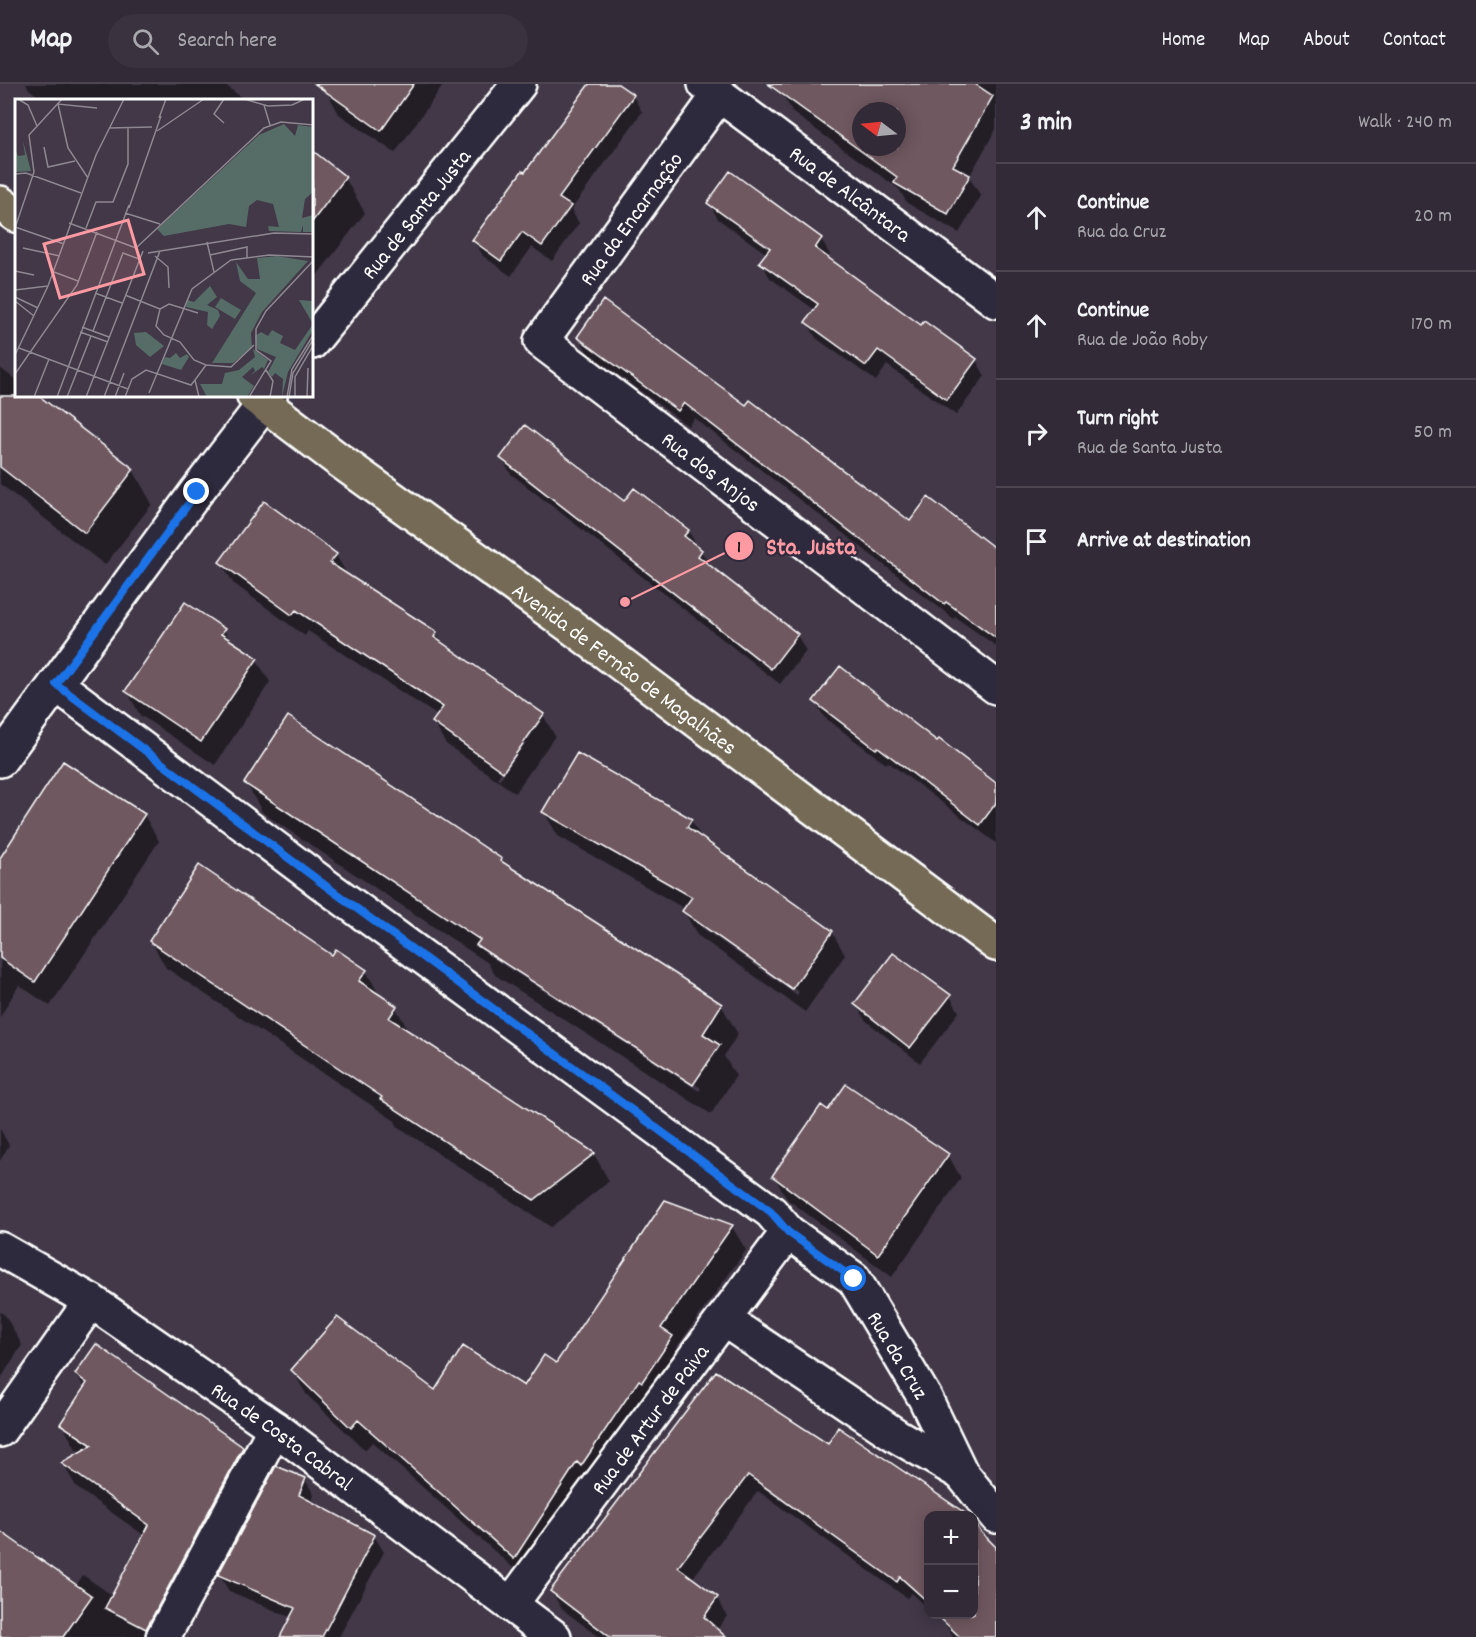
<!DOCTYPE html>
<meta charset="utf-8">
<style>
body{margin:0;font-family:Dekko,sans-serif;background:#3a323e;color:#f1f3f6}
.controls{position:absolute;right:18px;bottom:18px;display:grid;overflow:hidden;border-radius:12px;box-shadow:0 3px 15px #0003}
.controls button{width:54px;height:54px;display:grid;place-items:center;padding:0;border:0;border-bottom:2px solid #4d4651;background:#322a36;color:#f1f3f6;font:30px sans-serif}
.compass{position:absolute;left:852px;top:18px;width:54px;height:54px;border-radius:50%;background:#322a36;box-shadow:0 3px 15px #0003;rotate:286deg}
.stop{position:absolute;width:18px;height:18px;margin:-14px;border:4px solid #1a73e8;border-radius:50%;background:#fff}
.stop.end{background:#1a73e8;border-color:#fff;box-shadow:0 2px 6px #0008}
.list{margin:0;padding:0;list-style:none}
h2{display:flex;justify-content:space-between;align-items:center;height:78px;margin:0;padding:0 24px;font-size:26px}
h2 small{font-size:20px;font-weight:400;color:#a8a7ad}
.list li{display:grid;grid-template-columns:39px 1fr auto;gap:18px;align-items:center;box-sizing:border-box;height:108px;padding:0 24px;border-top:2px solid #4d4651}
.list b{display:block;font-size:22px;white-space:nowrap}
.list p{margin:0;font-size:20px;white-space:nowrap;color:#a8a7ad}
.list em{font-size:20px;font-style:normal;color:#a8a7ad}
.icon{flex:none;width:33px;height:33px;fill:none;stroke:currentColor;stroke-width:2;stroke-linecap:round;stroke-linejoin:round}
.map{position:relative;flex:none;width:996px;height:1553px;overflow:hidden}
header{display:flex;align-items:center;gap:36px;box-sizing:border-box;height:84px;padding:0 30px;background:#322a36;border-bottom:2px solid #4d4651}
header strong{font-size:28px}
nav{display:flex;gap:33px;margin-inline-start:auto;font-size:21px}
.search{width:420px;height:54px;background:#3a323e;display:flex;align-items:center;gap:15px;box-sizing:border-box;padding:0 21px;border-radius:33px;color:#a8a7ad;font-size:22px}
main{display:flex}
aside{flex:1;background:#322a36}
.map>svg:first-child{display:block}
.shadow{fill:#0007;fill-rule:evenodd}
.building{fill:#6f5860;stroke:#fff;stroke-width:1.5;fill-rule:evenodd}
.lines{fill:none;stroke-linecap:round;stroke-linejoin:round}
.minor-casing{stroke:#fff;stroke-width:38}
.secondary-casing{stroke:#fff;stroke-width:38}
.primary-casing{stroke:#fff;stroke-width:38}
.minor{stroke:#2f2a3d;stroke-width:33}
.secondary{stroke:#2f2a3d;stroke-width:33}
.primary{stroke:#746b55;stroke-width:33}
.route{stroke:#1a73e8;stroke-width:8}
.labels{text-anchor:middle;stroke-width:4.5;stroke-linejoin:round;paint-order:stroke}
.street-label{font-size:22px;fill:#fff;stroke:#2f2a3d}
.inset-road{fill:none;stroke:#8e8891;stroke-width:1.5}
.view{fill:#ff9aa2;fill-opacity:0.15;stroke:#ff9aa2;stroke-width:3}
.inset-edge{fill:none;stroke:#fff;stroke-width:3}
.leader{fill:none;stroke:#ff9aa2;stroke-width:2}
.callout-dot{fill:#ff9aa2;stroke:#2f2a3d;stroke-width:2}
.mark-label{font-size:18px;text-anchor:middle;font-weight:bold;fill:#111}
.callout-label{font-size:24px;text-anchor:middle;font-weight:bold;fill:#ff9aa2;stroke:#2f2a3d;stroke-width:4.5;stroke-linejoin:round;paint-order:stroke}
</style>
<header>
<strong>Map</strong>
<div class="search"><svg class="icon" aria-label="search" viewBox="0 0 24 24"><circle cx="10" cy="10" r="6"/><path d="M15 15l6 6"/></svg>Search here</div>
<nav><a>Home</a><a>Map</a><a>About</a><a>Contact</a></nav>
</header>
<main>
<div class="map">
<svg width="996" height="1553" viewBox="0 0 996 1553">
<rect width="100%" height="100%" fill="#423848"/>
<filter id="ink" filterUnits="userSpaceOnUse"><feTurbulence type="fractalNoise" baseFrequency=".0167" numOctaves="2"/><feDisplacementMap in="SourceGraphic" scale="12" xChannelSelector="R" yChannelSelector="G"/><feConvolveMatrix kernelMatrix="1 2 1 2 8 2 1 2 1" color-interpolation-filters="sRGB"/></filter>
<g filter="url(#ink)">
<path class="shadow" d="M26,0H224L245,16H43L29,5Z
M330,0H444L395,69L339,30L326,6Z
M591,0H616L633,12L642,28L571,126L579,139L552,177L532,163L511,192L483,172L474,156L525,90Z
M788,0H996V45L969,93L981,112L959,149L907,119L899,105L793,29L782,9ZM861,27H897V63H861Z
M312,68L345,94L365,129L312,198Z
M731,90L821,155L830,171L828,175L922,243L976,276L985,292L956,331L887,281L876,297L816,254L807,238L815,226L770,194L761,178L767,170L718,135L709,119Z
M579,254L910,439L996,474V562L955,533L954,535L694,334L688,342L588,269Z
M0,284L16,296V312H37L133,386L152,420L105,481L0,400Z
M501,374L624,419L688,447L711,483L797,551L806,567L780,600L511,390Z
M336,471L348,492L436,549L442,560L543,631L555,652L515,709L446,660L433,638L438,632L308,547L305,552L233,499L221,478ZM537,637H541L500,695L497,694Z
M224,546L231,558L256,575L270,598L215,681L140,631L127,607Z
M840,584L996,701V759L888,678L886,680L824,633L815,617Z
M246,699L501,776L504,780L721,921L738,950L724,972L736,992L711,1030L495,891L488,879L263,729ZM485,865L701,1004L699,1007L485,869Z
M544,728L691,736L702,755L832,848L845,871L805,928L697,851L684,827L685,825L558,752ZM701,839L799,908L797,911L701,843Z
M144,731L159,757L50,922L19,901L0,933L1,771L3,772Z
M151,857L333,873L366,887L381,914L395,923L411,950L594,1070L609,1097L551,1143L398,1043L395,1037L166,884Z
M950,912L959,928L920,979L865,936L856,920Z
M0,1045L9,1061L0,1077Z
M948,1071L961,1094L892,1193L787,1115L774,1092Z
M666,1118L732,1143L746,1166L677,1263L685,1276L528,1497L372,1358L365,1366L306,1310L293,1287L435,1309L524,1304L556,1281Z
M0,1228L5,1231L22,1261L0,1296Z
M717,1289L828,1362L838,1345L965,1432H928V1525L911,1509L907,1514L758,1407L692,1495L717,1514L727,1532L717,1546L724,1553H599L562,1525L551,1507Z
M76,1290L242,1364L257,1389L169,1553H0V1449L76,1502L83,1491L113,1512L145,1452L77,1404L63,1380L82,1369L76,1365L62,1340L85,1305Z
M305,1395L314,1411L311,1419L374,1452L384,1468L339,1553H282L292,1534L229,1507L219,1491Z
M974,1440L996,1473V1553H953L944,1538L935,1530H974Z"/>
<path class="building" d="M315,0H414L381,47Z
M589,0H618L634,11L559,114L571,122L542,162L522,148L501,177L472,156L522,87L525,88Z
M768,0H975L993,12L953,82L970,91L948,130L894,99L897,93ZM861,27H897V63H861Z
M312,66L346,93L312,138Z
M730,87L822,154L815,164L921,241L924,237L977,275L947,316L878,266L866,282L805,238L818,220L759,178L770,164L707,119Z
M603,216L746,321L750,316L910,437L928,413L996,465V554L946,518L944,520L684,319L678,327L577,253Z
M0,312H39L134,385L85,449L0,383Z
M525,341L624,417L634,404L689,446L684,452L702,466L698,472L798,550L771,585L500,374Z
M264,417L337,470L330,479L437,548L434,553L544,630L503,688L432,638L443,623L296,526L292,531L219,478Z
M185,518L225,545L221,550L258,574L201,658L125,607Z
M840,582L937,657L939,655L996,699V719L980,741L878,663L876,665L813,617Z
M288,632L502,775L501,777L722,920L703,950L720,961L693,1001L476,861L480,856L244,699Z
M577,669L692,735L687,743L833,847L792,905L682,827L692,813L542,728Z
M63,677L145,730L35,898L0,874V774Z
M199,781L332,871L336,865L367,886L359,897L397,922L389,934L595,1069L534,1116L380,1015L382,1013L149,857Z
M893,869L951,911L910,964L854,920Z
M846,1000L949,1070L878,1171L772,1092L821,1021L828,1026Z
M665,1116L733,1141L661,1244L673,1252L642,1298L639,1296L581,1382L577,1378L514,1475L358,1336L351,1344L291,1286L337,1233L435,1306L463,1262L524,1302L544,1271L556,1279Z
M96,1260L243,1363L146,1545L105,1524L149,1441L61,1379L92,1361L60,1340L87,1299L75,1290Z
M716,1287L828,1360L838,1343L968,1431H928V1518L900,1493L897,1498L748,1391L678,1483L718,1513L704,1533L726,1553H610L550,1507Z
M276,1382L306,1394L299,1411L375,1451L322,1553H280L295,1524L218,1491Z
M974,1437L981,1448L996,1463V1553H960L939,1533L941,1530H974Z
M0,1447L92,1512L63,1553H0Z"/>
<g class="lines">
<defs>
<g id="minor">
<path id="s1" d="M705,0L996,217"/>
<path id="s2" d="M719,11L541,257L996,603"/>
<path id="s3" d="M312,258L519,0"/>
<path id="s4" d="M56,600L326,802L771,1128L788,1148L854,1195L925,1314L961,1389L996,1432"/>
<path d="M0,676L197,407L270,312"/>
<path d="M723,1235L897,1352L961,1389"/>
<path d="M0,1346L91,1217"/>
<path id="s5" d="M511,1520L788,1148"/>
<path d="M163,1553L275,1344"/>
</g>
<g id="secondary">
<path id="s6" d="M0,1165L91,1217L275,1344L554,1553"/>
</g>
<g id="primary">
<path d="M0,119L16,131"/>
<path id="s7" d="M254,312L340,377L569,541L996,860"/>
</g>
</defs>
<use href="#minor" class="minor-casing"/>
<use href="#secondary" class="secondary-casing"/>
<use href="#primary" class="primary-casing"/>
<use href="#minor" class="minor"/>
<use href="#secondary" class="secondary"/>
<use href="#primary" class="primary"/>
</g>
</g>
<g class="lines" filter="url(#ink)">
<path class="route" d="M197,408L56,600L326,802L771,1128L788,1148L854,1195"/>
</g>
<g class="labels">
<g class="street-label">
<text dy="8" stroke="none"><textPath href="#s1" startOffset="182">Rua de Alcântara</textPath></text>
<text dy="8" stroke="none"><textPath href="#s3" startOffset="165">Rua de Santa Justa</textPath></text>
<text transform="translate(630 134) rotate(-54)" y="8">Rua da Encarnação</text>
<text dy="8" stroke="none"><textPath href="#s2" startOffset="518">Rua dos Anjos</textPath></text>
<text dy="8" stroke="none"><textPath href="#s7" startOffset="460">Avenida de Fernão de Magalhães</textPath></text>
<text dy="8" stroke="none"><textPath href="#s4" startOffset="1084">Rua da Cruz</textPath></text>
<text dy="8" stroke="none"><textPath href="#s5" startOffset="231">Rua de Artur de Paiva</textPath></text>
<text dy="8" stroke="none"><textPath href="#s6" startOffset="339">Rua de Costa Cabral</textPath></text>
</g>
</g>
<g transform="translate(15 15)">
<rect width="298" height="298" fill="#423848"/>
<path d="M269,25L280,37L283,26L298,28V93L290,100L287,119L298,116V133H288V126L286,133L254,132L253,127L264,128L258,105L242,101L234,107L231,128L214,125L149,137L142,130L244,36ZM8,42L16,72L0,73V49L3,57L10,56ZM262,157L293,162L247,213L236,234L237,249L218,264H197L241,194L225,182L221,163L233,180H245L242,159ZM195,187L202,198L192,206L203,211L205,217L197,230L192,226L193,213L171,208L172,201L179,203ZM298,190V231L273,273L267,298L268,280L260,274L257,278L253,273L261,258L242,250L240,237L246,233L253,237L257,231L268,237L265,244L280,251L298,225L284,201L297,202ZM206,199L226,211L220,220L200,208ZM131,233L149,247L135,258L121,246L119,234ZM238,250L253,261L249,270L247,268L235,277L240,272L238,268L227,278L239,287L232,298H192L185,285H207L210,274L224,271L240,258ZM161,254L165,259L172,255L174,258L166,271L147,265L150,258L155,259Z" fill="#566c66"/>
<path class="inset-road" d="M3,0L13,6L22,27M209,0L199,15L209,24M229,0L253,7L277,6L290,0M249,6L255,26M144,19L151,0M94,29L137,28M142,32L189,0M29,48L33,68L60,62M0,75L11,74L66,94M73,79L53,49L43,5L82,9M114,109L146,17M110,114L145,125M54,124L121,149M0,128L49,145M0,129L19,73L14,36L47,0M71,129L81,103H98L113,65V29M192,143L199,173M8,149L45,157M121,149L249,29L266,23L299,26M133,154L259,134L299,135M195,156L232,148V159M140,157L153,168L154,189M0,172L19,176M39,173L63,182M0,191L33,187M80,194L107,204M110,196L145,210M0,198L23,209M0,202L19,217M183,214L154,205L145,210L141,227L149,236L165,243L179,261L191,266L216,268L239,246M67,228L94,238M78,232L108,154L124,160M65,233L93,243M4,249L113,290M0,256L33,187L81,56L109,0M251,271L258,282L255,298M0,275L62,186L82,133M134,294L177,190L216,161L254,156L299,158M280,297V278L299,245M19,298L34,260M42,298L114,106M52,298L76,237M71,298L128,152M89,298L145,152M100,298L109,274M110,298L117,280L131,271L176,286L180,281M184,298L180,281L191,266M234,298L256,262L241,251V230L251,212L299,161M272,298L277,270L299,235M274,298L278,274L299,239M292,298L293,269"/>
<path class="view" d="M113,121L129,175L45,199L29,145Z"/>
<rect width="298" height="298" class="inset-edge"/>
</g>
<path class="leader" d="M625 518L739 462"/>
<g class="callout-dot">
<circle cx="625" cy="518" r="6"/>
<circle cx="739" cy="462" r="15"/>
</g>
<g class="mark-label">
<text x="739" y="468">1</text>
</g>
<g class="callout-label">
<text x="811" y="470">Sta. Justa</text>
</g>
</svg>
<div class="controls">
<button>+</button>
<button>−</button>
</div>
<svg class="compass" viewBox="-18 -18 36 36"><path d="M0-13l5 13h-10z" fill="#e53935"/><path d="M0 13l5-13h-10z" fill="#a8a7ad"/></svg>
<div class="stop" style="left:854px;top:1195px"></div>
<div class="stop end" style="left:197px;top:408px"></div>
</div>
<aside>
<h2>3 min<small>Walk · 240 m</small></h2>
<ul class="list">
<li><svg class="icon" aria-label="ahead" viewBox="0 0 24 24"><path d="M12 20V5M6 11l6-6 6 6"/></svg><div><b>Continue</b><p>Rua da Cruz</p></div><em>20 m</em></li>
<li><svg class="icon" aria-label="ahead" viewBox="0 0 24 24"><path d="M12 20V5M6 11l6-6 6 6"/></svg><div><b>Continue</b><p>Rua de João Roby</p></div><em>170 m</em></li>
<li><svg class="icon" aria-label="right" viewBox="0 0 24 24"><path d="M7 20v-9h11M14 6l5 5-5 5"/></svg><div><b>Turn right</b><p>Rua de Santa Justa</p></div><em>50 m</em></li>
<li><svg class="icon" aria-label="arrive" viewBox="0 0 24 24"><path d="M6 21V4h12l-3 4 3 4H6"/></svg><div><b>Arrive at destination</b></div></li>
</ul>
</aside>
</main>
